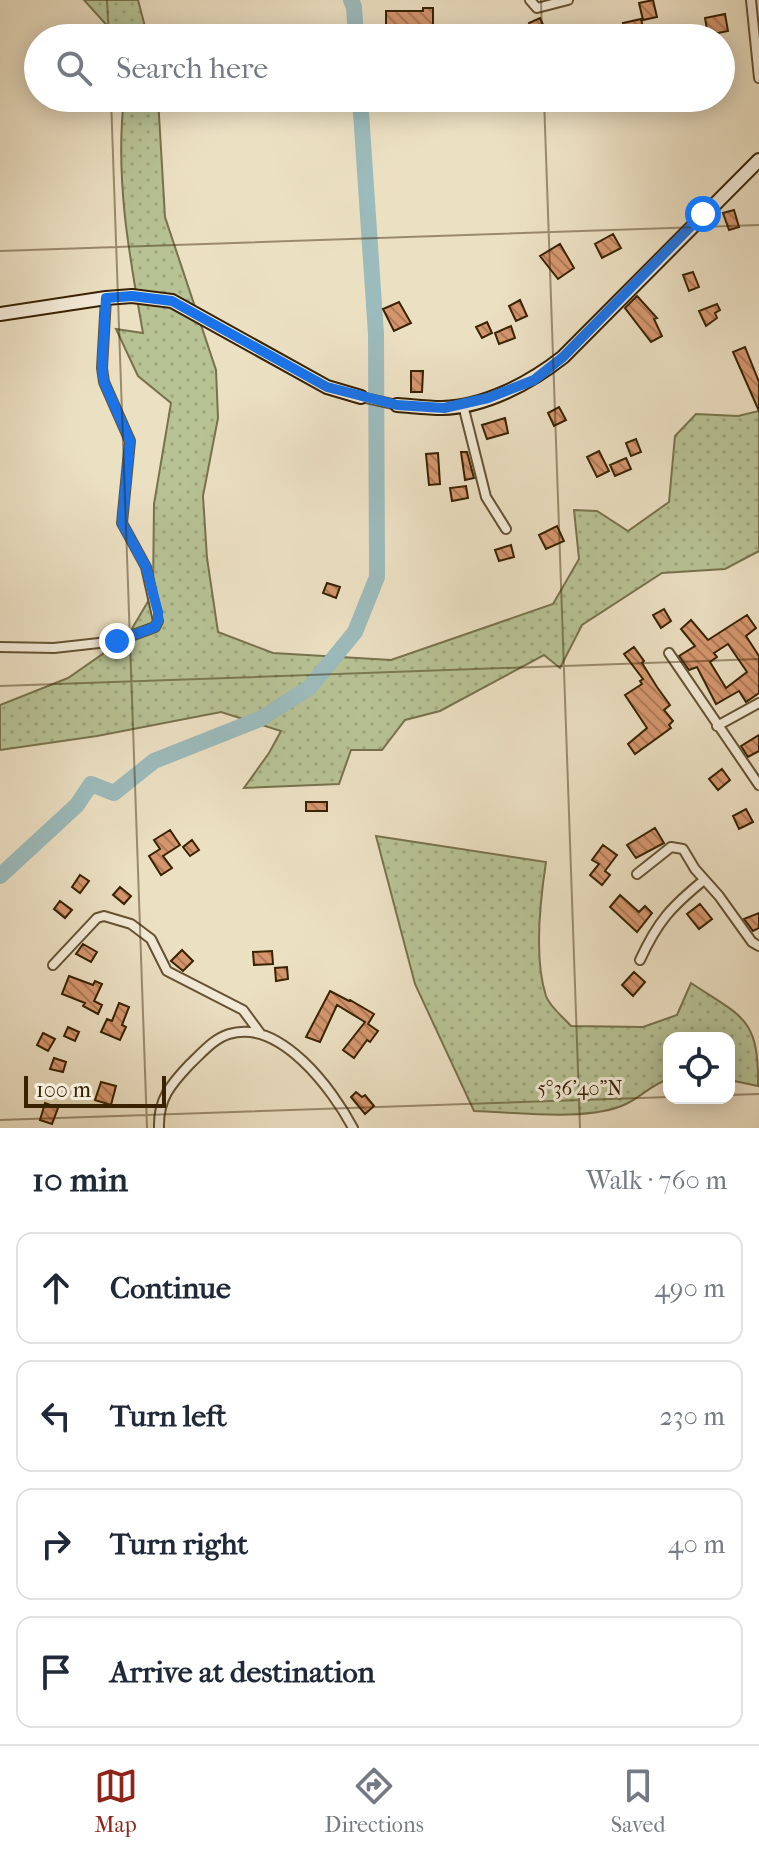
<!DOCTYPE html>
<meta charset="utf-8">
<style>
body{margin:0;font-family:"IM FELL French Canon",serif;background:#f6f6f7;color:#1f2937}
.controls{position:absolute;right:24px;bottom:24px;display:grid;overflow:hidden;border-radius:16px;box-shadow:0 4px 20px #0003}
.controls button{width:72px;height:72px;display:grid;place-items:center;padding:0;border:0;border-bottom:2px solid #e0e1e3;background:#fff;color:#1f2937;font:40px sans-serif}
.scale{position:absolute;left:24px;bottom:20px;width:142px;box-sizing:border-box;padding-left:8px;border:4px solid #382202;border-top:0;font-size:22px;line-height:28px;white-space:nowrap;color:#382202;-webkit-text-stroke:6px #f3ebd8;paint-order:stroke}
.stop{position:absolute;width:24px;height:24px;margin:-18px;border:6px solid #1a73e8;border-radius:50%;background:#fff}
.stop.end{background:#1a73e8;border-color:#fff;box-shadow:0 2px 8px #0008}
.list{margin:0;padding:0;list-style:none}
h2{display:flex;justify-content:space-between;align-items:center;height:104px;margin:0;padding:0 32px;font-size:34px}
h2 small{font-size:26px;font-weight:400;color:#747a83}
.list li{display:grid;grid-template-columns:52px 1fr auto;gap:24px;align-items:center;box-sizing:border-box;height:112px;margin:0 16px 16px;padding:0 16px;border:2px solid #e0e1e3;border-radius:16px}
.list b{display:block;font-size:30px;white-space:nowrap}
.list em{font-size:26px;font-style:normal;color:#747a83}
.icon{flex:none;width:44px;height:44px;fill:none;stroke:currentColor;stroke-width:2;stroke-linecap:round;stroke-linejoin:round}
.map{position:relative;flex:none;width:759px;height:1128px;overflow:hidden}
.search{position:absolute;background:#fff;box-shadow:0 4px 20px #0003;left:24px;right:24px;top:24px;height:88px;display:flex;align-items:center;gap:20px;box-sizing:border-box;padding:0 28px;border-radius:44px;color:#747a83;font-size:30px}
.sheet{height:616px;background:#fff}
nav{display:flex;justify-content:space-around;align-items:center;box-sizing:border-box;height:112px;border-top:2px solid #e0e1e3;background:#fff;font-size:22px;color:#747a83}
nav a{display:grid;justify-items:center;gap:4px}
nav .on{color:#8f2418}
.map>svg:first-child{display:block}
.grass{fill:url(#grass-dots);stroke:#78724c;stroke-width:2}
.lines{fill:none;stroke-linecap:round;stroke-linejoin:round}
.river{stroke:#9cbbbc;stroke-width:16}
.building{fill:url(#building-back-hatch);stroke:#382202;stroke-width:2;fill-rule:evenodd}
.street-casing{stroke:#655232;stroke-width:12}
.secondary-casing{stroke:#382202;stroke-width:16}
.street{stroke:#f3ebd8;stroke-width:8}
.secondary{stroke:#f3ebd8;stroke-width:12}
.route{stroke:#1a73e8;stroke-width:10}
.ticks{fill:none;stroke:#382202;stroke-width:2;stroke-opacity:0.45}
.ticks-label{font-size:20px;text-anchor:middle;fill:#382202;stroke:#f3ebd8;stroke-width:6;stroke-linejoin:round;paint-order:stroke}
</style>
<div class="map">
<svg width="759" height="1128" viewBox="0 0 759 1128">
<defs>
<pattern id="grass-dots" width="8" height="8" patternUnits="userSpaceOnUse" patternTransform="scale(2)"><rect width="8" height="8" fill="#b7c295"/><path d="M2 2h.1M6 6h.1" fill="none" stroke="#9ea67f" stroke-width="1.8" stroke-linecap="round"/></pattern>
<pattern id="building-back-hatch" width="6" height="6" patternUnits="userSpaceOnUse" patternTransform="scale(2)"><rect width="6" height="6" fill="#d5966e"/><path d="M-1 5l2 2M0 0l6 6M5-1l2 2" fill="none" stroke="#ae7a58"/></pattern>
</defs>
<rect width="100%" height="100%" fill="#ece0c3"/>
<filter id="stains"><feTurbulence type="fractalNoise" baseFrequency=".0025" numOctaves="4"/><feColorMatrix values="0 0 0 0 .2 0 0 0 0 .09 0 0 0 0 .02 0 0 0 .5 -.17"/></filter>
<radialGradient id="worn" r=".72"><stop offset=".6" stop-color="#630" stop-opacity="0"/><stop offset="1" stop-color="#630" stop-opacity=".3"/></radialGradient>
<path class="grass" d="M84,0H138L148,38H114L112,31Z
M124,98H158L165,217L216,370L218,418L203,496L207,558L218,632L273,653L391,660L553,604L579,559L574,510L597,511L628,531L669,502L675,436L696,414L738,416L759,411V551L725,569L662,573L582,625L560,668L544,655L440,711L405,720L382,750H351L339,784L244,788L269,753L281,731L221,712L97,736L0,750V705L68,678L127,637L153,593L154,504L171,403L138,376L116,329L143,333C129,254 115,178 124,98Z
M376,836L546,862C540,901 534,959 546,996C550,1007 563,1017 571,1026L643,1027L677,1015L691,983C742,1017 759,1017 758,1086L729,1080V1038H669V1079C652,1084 641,1097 626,1104C589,1122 515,1112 474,1111L415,984Z"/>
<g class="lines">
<path class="river" d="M351,0L354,7L356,38
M0,876L77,805L91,784L114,793L154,761L260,719L309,688L355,632L377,577L376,334L360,98"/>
</g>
<path class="building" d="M653,0L657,17L643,20L639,3Z
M423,8H433V36L386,34V11H423Z
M725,14L728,31L708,35L705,18Z
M540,18L549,38H535L529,23Z
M641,19L645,36L626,38L623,23Z
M734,210L739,227L729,230L723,213Z
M613,234L621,248L602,258L595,244Z
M560,244L574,268L558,279L540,256Z
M693,272L699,287L689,291L683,275Z
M637,296L657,318L654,319L662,336L651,342L625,308Z
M520,300L527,316L516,321L509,306Z
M399,302L411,323L394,331L383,309Z
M717,304L720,310L715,313L717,318L706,326L699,311Z
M487,322L492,333L482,338L476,327Z
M511,326L515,338L499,344L495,333Z
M745,347L759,382V411L733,352Z
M411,371H423L422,392H411Z
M559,407L566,420L554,426L548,413Z
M505,418L508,433L487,439L482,425Z
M636,439L641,452L631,456L626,443Z
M599,451L609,471L597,477L587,457Z
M461,452H467L474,478L465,480Z
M438,453L440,484L429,485L426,454Z
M626,458L631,469L615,476L610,465Z
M466,486L468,498L452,501L450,488Z
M557,526L564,541L546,549L539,535Z
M511,545L514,557L499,561L495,550Z
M327,583L340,587L336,598L323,593Z
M664,609L671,621L661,628L653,615Z
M747,615L756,628L746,636L759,656V693L746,702L739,691L716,704L697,667L689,670L679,656L695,646L681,629L691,620L708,640ZM728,644L747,672L726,688L710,662L717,657L714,653Z
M634,647L644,661L642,663L657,687L670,705L664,710L673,721L669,725L671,728L635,754L628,744L647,728L625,695L642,684L640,681L643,679L624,654Z
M759,735V751L748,757L741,746Z
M722,769L730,780L718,790L709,779Z
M306,802H327V811H306Z
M746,809L753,822L739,829L733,816Z
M655,828L664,843L636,858L627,845Z
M170,830L180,845L163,856L172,868L161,875L149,856L160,849L154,840Z
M192,840L199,850L190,856L183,847Z
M603,845L617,855L605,871L610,875L602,885L590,875L599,864L592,860Z
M80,875L89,881L80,893L72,887Z
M120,887L131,896L124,904L113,895Z
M620,895L639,912L645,906L652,913L637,932L610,907Z
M60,901L72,910L65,918L54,909Z
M700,904L712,919L699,929L687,914Z
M759,913V928L753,931L744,919Z
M83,944L97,952L91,962L76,954Z
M182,950L193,961L183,971L171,961Z
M272,951L273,964L254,965L253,952Z
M287,967L288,979L276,981L275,968Z
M634,972L645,982L633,996L622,985Z
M69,976L93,985L95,981L102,984L94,1001L102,1005L98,1014L83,1006L85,1003L62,994Z
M330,991L349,1001L350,1000L374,1014L368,1024L378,1031L370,1042L367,1040L354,1058L343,1050L365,1022L337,1005L320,1042L306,1037Z
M119,1003L129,1007L122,1025L126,1027L120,1040L101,1032L107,1019L112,1021Z
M68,1027L79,1032L75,1041L64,1036Z
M43,1033L55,1039L48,1051L37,1045Z
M54,1058L66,1062L63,1072L50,1069Z
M101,1082L116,1086L111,1105L95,1100Z
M356,1092L362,1097L365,1095L374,1106L365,1114L351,1097Z
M45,1103L58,1108L52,1124L40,1120Z"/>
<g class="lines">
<defs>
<path id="street" d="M530,0L537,8L568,0
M751,0L759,78
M361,397L397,405
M463,405L486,497L506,529
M0,647L54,648L117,641L155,627L158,621L146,567L122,523L130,441L104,382L102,368L106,298
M669,653L759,785
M717,726L759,703
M637,874L671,847L683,849L695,869L719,896L752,942L759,946
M640,960C658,921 671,907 704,880
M53,965L97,918L104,916L131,924L151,939L167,971L243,1010L260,1033
M159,1128C158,1099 171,1084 190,1064C202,1053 213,1039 229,1034C280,1018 333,1090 353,1128"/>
<path id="secondary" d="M0,314L106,298L132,296L172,301L327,387L361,397
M397,405C412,406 427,408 442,408C485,407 530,383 563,357L759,160"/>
</defs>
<use href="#street" class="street-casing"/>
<use href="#secondary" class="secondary-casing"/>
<use href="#street" class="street"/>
<use href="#secondary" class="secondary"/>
</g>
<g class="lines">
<path class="route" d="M117,641L155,627L158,621V612L146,567L122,523L130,441L104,382L102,368L106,298L132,296L172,301L327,387L397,405L444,408L488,398L534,380L563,357L703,214"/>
</g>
<path class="ticks" d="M107,0L109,38M541,0L542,38M111,98L147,1128M544,98L580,1128M0,251L759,225M0,686L759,659M729,1095L759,1094M0,1120L669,1097"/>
<g class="ticks-label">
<text x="580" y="1095">5°36'40"N</text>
</g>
<rect width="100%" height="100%" filter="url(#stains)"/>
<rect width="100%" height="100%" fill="url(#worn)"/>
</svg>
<div class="controls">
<button><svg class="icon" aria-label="locate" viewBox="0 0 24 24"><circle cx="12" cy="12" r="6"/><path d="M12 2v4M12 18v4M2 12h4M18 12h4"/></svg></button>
</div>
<div class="scale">100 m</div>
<div class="stop" style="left:703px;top:214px"></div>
<div class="stop end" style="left:117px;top:641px"></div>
<div class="search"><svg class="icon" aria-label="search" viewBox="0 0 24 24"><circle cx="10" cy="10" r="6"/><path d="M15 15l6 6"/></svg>Search here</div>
</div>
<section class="sheet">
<h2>10 min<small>Walk · 760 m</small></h2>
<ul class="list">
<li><svg class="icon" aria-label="ahead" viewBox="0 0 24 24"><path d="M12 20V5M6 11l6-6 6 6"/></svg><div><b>Continue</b></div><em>490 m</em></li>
<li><svg class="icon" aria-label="left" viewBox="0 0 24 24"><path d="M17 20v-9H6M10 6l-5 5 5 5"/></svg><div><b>Turn left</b></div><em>230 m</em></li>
<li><svg class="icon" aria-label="right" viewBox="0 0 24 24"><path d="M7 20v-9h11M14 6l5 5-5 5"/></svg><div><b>Turn right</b></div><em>40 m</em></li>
<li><svg class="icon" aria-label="arrive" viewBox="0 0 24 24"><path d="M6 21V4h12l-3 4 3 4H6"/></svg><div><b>Arrive at destination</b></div></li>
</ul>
</section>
<nav>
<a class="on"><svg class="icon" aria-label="map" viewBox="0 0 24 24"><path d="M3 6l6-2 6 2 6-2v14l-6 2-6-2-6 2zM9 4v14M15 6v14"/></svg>Map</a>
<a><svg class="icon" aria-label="directions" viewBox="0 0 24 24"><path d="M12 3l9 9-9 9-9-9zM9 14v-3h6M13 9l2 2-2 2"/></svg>Directions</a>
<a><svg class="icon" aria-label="saved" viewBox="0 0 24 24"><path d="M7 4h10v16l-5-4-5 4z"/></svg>Saved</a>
</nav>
